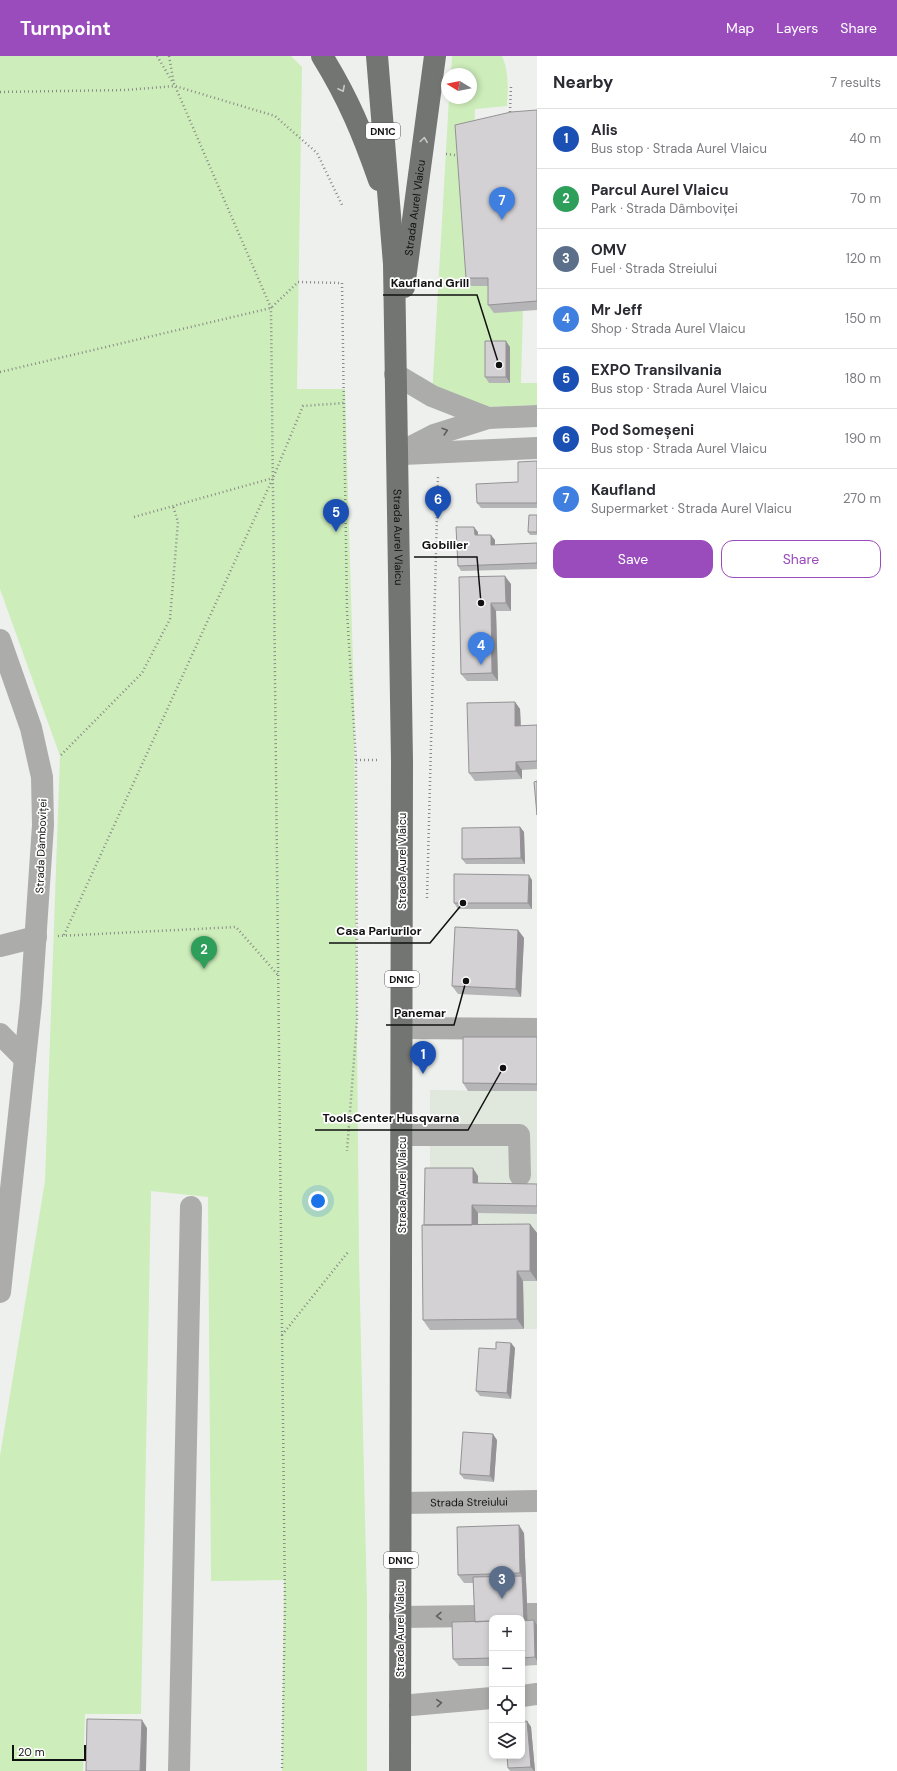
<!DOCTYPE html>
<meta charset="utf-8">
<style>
body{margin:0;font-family:"DM Sans",sans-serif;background:#f7f7f7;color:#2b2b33}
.controls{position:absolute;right:12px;bottom:12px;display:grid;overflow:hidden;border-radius:8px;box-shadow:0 2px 6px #0003}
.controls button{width:36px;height:36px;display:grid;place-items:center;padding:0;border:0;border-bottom:1px solid #e1e1e2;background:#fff;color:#2b2b33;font:20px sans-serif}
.compass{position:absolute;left:441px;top:12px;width:36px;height:36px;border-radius:50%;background:#fff;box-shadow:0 2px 6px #0003;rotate:280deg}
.scale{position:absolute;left:12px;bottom:10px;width:74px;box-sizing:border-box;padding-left:4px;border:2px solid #101110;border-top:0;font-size:11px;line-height:14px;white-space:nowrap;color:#101110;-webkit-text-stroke:3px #fff;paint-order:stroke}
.you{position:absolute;left:318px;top:1145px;width:14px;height:14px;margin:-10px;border:3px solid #fff;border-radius:50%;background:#1a73e8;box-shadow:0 0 0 6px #1a73e833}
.badge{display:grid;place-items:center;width:26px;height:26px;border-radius:50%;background:#9a4bbc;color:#fff;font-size:13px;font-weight:700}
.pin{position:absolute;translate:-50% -33px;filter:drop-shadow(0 1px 2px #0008)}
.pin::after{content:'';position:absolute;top:21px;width:14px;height:12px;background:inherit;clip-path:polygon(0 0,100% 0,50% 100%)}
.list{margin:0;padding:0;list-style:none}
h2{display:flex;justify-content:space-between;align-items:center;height:52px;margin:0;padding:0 16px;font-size:17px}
h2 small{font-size:13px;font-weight:400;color:#7c7c81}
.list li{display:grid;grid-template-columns:26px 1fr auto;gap:12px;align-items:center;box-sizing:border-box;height:60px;padding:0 16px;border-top:1px solid #e1e1e2}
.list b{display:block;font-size:15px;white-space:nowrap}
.list p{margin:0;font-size:13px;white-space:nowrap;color:#7c7c81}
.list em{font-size:13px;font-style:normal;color:#7c7c81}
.actions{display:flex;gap:8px;padding:12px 16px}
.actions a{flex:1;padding:9px 0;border:1px solid #9a4bbc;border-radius:12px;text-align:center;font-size:14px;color:#9a4bbc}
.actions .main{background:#9a4bbc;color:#fff}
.icon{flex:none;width:22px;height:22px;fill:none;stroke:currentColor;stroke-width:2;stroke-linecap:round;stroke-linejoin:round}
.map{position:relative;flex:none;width:537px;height:1715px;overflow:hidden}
header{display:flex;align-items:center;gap:24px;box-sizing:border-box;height:56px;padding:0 20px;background:#9a4bbc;color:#fff}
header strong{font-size:19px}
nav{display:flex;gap:22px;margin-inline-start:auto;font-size:14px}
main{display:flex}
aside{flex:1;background:#fff}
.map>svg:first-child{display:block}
.built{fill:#e0e7dd}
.green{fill:#cdedba}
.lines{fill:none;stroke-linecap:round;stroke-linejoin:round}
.path{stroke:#898a88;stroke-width:2.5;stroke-dasharray:1 3;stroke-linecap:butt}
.minor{stroke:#acadab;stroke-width:22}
.major{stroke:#737572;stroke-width:22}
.wall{fill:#b5b4b6}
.shaded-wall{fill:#949294}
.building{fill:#d3d1d4;stroke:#949294}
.oneway{stroke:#c7c8c7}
.oneway2{stroke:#5e5f5e}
.labels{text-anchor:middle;stroke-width:3.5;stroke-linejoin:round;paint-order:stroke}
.shield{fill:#fff;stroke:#585858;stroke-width:1}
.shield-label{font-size:10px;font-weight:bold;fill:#101110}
.street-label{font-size:11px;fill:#101110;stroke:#fff}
.leader{fill:none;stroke:#101110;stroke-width:1.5}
.callout-dot{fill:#101110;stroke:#fff;stroke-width:1.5}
.callout-label{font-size:12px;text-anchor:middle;font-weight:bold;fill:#101110;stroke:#fff;stroke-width:3.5;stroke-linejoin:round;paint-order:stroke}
</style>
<header>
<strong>Turnpoint</strong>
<nav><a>Map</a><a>Layers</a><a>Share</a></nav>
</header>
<main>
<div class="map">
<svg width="537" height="1715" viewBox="0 0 537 1715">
<rect width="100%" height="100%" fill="#eef0ed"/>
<path class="built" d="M430,1034L537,1035V1273L430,1274Z"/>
<path class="green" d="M0,0H291L302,11L297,333H345L354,644L359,1201L367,1548V1715H282L284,1524L211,1525L208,1141L151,1135L141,1658H85L83,1715H0V1400L45,1125L60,700L0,533Z
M452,0H502C509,15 508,34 507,50L475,53L471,230H494L523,254L521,327H537V349L463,352L432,340L449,42H471V18H451Z"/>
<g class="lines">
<path class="path" d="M157,0L175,30L271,252L285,1550L282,1715
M169,0L174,28
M0,36L126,34L175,30L275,60L317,97L343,151
M510,56L511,30
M446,98L455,99
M0,316L271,252L298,226L342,227L347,555L356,704L357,964L347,1095
M134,461L273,422
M61,699L142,617L170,563L178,466L173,450
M356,704H378
M427,842L438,419
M64,879L273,422L303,350L344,347
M58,880L236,871L278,919
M282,1279L348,1196"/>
<g class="minor">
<path d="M395,318L432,340L488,362"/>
<path d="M397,398L434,379L488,362L537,360"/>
<path d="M403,398L537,392"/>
<path d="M0,584L31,672L42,721L43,769L31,947L0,1236"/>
<path d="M0,890L36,881"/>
<path d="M402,972L537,973"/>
<path d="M0,978L25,1003"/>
<path d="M402,1079H519L520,1119"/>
<path id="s1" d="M401,1447L537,1445"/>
<path d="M528,1558H537"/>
<path d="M400,1561L478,1560"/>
<path d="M522,1640L537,1638"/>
<path d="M400,1650L492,1642"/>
<path d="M179,1715L191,1151"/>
</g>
<g class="major">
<path d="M322,0C348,42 363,78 379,124"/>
<path id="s2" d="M377,0L394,208L402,705L400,1715"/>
<path id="s3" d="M404,231L435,0"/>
</g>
</g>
<path class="wall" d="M537,54V254L494,257L488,249V230H471L466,222Z
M510,291V327H489L485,321Z
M537,405V452H481L477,447L518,426Z
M537,459V479H530L528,476Z
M478,476V479L495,484V489L537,487V513L461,515L458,510Z
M459,521L511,528V555H496L498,625H467L461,618Z
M515,646L520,653L521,670L537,669V713L522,714V723L475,725L469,717Z
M520,771L524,776L525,808H466L462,803Z
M532,824V853H458L454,847Z
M518,874L524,882L521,941L458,938L452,930Z
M537,981V1035H468L463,1027Z
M478,1120V1127L537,1128V1158L478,1157V1169L530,1168L537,1177V1225H523L524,1273L430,1274L423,1264L424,1169Z
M511,1287L515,1292L511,1343L480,1340L476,1335L496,1293Z
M497,1384L494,1426L464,1423L460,1418Z
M524,1477L526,1525L528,1564H534L537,1569V1609L522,1610V1562H492V1610H459L453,1603L475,1566L473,1527H464L458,1519Z
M527,1665L531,1671L535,1715H510L508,1712Z"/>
<path class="shaded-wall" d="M506,285L510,291V327L506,321Z
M474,471L478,476V485L475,479Z
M491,479L495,484V494L491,489Z
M505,520L511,528V555L506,547Z
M491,547L496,555L498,625L492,617Z
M515,646L520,653L521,678L515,670Z
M516,706L522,714V723L516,715Z
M520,771L524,776L525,808L521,802Z
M529,819L532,824V853L528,847Z
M518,874L524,882L521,941L516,933Z
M473,1112L478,1120V1135L473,1127Z
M472,1149L478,1157V1178L472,1170Z
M530,1168L537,1177V1225L530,1215Z
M517,1215L523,1225L524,1273L517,1263Z
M511,1287L515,1292L511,1343L507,1337Z
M493,1378L497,1384L494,1426L490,1420Z
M519,1469L524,1477L528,1573L524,1567L522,1520L520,1517Z
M534,1564L537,1569V1605L535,1601Z
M142,1664L147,1672L146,1715H140Z
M527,1665L531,1671L535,1715H534L531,1711Z"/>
<path class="building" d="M537,54V245L488,249V222H466L455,69L511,56Z
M485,285H506V321H485Z
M537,405V447H477L476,428L518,426V406Z
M529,459H537V476H528Z
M456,471H474L475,479H491V489L537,487V507L458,510Z
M505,520L506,547H491L492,617L461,618L459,521Z
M515,646V670L537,669V705L516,706V715L469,717L467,647Z
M537,725V759L534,726Z
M520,771L521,802L462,803V772Z
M454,818L529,819L528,847H454Z
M455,871L518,874L516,933L452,930Z
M463,981H537V1028L463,1027Z
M425,1112H473V1127L537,1128V1150L472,1149V1169H424Z
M530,1168V1215H517V1263L423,1264L422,1169Z
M496,1286L511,1287L507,1337L476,1335L479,1292L496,1293Z
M463,1376L493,1378L490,1420L460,1418Z
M519,1469L520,1517L458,1519L457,1471Z
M522,1520L524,1565H522V1562H492V1565L475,1566L473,1521Z
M534,1564L535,1601L522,1602V1565Z
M492,1565V1602L453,1603L452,1566Z
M87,1663L142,1664L140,1715H86Z
M527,1665L531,1711L508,1712L507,1700H522V1666Z"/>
<defs><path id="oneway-chevron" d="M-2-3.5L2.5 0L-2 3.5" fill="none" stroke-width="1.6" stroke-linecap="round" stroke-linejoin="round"/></defs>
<g class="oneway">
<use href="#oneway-chevron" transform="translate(342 33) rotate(63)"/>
<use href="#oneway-chevron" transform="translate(424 84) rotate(-82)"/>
</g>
<g class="oneway2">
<use href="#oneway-chevron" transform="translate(445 375) rotate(-17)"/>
<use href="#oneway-chevron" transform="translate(439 1560) rotate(179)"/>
<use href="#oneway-chevron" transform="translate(439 1647) rotate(-5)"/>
</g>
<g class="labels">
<g class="shield">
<rect x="366" y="67" width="34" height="16" rx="3"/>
<rect x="385" y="915" width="34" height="16" rx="3"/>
<rect x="384" y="1496" width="34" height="16" rx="3"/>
</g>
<g class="shield-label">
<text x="383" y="79">DN1C</text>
<text x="402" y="927">DN1C</text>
<text x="401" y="1508">DN1C</text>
</g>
<g class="street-label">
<text dy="4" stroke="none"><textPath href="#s3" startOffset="80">Strada Aurel Vlaicu</textPath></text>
<text dy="4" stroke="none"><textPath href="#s2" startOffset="482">Strada Aurel Vlaicu</textPath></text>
<text transform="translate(41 790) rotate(-88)" y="4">Strada Dâmboviței</text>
<text transform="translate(402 805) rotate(-90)" y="4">Strada Aurel Vlaicu</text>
<text transform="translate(402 1129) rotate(-90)" y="4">Strada Aurel Vlaicu</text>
<text dy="4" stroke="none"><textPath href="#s1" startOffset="68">Strada Streiului</textPath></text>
<text transform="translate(400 1573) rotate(-90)" y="4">Strada Aurel Vlaicu</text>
</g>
</g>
<path class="leader" d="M499 309L477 239H383M481 547L477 501H414M463 847L430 887H329M466 925L454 969H386M503 1012L468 1074H315"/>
<g class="callout-dot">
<circle cx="499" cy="309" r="4"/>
<circle cx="481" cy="547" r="4"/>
<circle cx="463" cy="847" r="4"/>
<circle cx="466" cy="925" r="4"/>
<circle cx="503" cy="1012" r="4"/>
</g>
<g class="callout-label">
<text x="430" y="231">Kaufland Grill</text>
<text x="445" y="493">Gobilier</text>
<text x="379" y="879">Casa Pariurilor</text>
<text x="420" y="961">Panemar</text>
<text x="391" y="1066">ToolsCenter Husqvarna</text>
</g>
</svg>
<div class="controls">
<button>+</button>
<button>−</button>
<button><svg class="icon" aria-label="locate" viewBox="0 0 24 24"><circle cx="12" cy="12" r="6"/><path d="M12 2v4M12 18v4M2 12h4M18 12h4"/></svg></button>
<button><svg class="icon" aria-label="layers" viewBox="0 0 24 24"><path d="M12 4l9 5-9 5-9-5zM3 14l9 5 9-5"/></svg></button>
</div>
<svg class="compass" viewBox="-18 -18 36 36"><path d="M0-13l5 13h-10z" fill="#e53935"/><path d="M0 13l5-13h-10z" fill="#7c7c81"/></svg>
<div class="scale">20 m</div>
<div class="you"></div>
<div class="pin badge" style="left:423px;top:1018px;background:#1a4fb4">1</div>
<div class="pin badge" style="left:204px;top:913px;background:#2e9e5b">2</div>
<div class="pin badge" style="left:502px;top:1543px;background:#5c6f8a">3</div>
<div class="pin badge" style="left:481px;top:609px;background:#3f7fe0">4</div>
<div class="pin badge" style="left:336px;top:476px;background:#1a4fb4">5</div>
<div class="pin badge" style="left:438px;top:463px;background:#1a4fb4">6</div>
<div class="pin badge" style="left:502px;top:164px;background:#3f7fe0">7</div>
</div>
<aside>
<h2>Nearby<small>7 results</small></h2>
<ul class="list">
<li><span class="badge" style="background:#1a4fb4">1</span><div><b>Alis</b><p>Bus stop · Strada Aurel Vlaicu</p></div><em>40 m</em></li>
<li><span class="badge" style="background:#2e9e5b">2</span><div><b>Parcul Aurel Vlaicu</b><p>Park · Strada Dâmboviței</p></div><em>70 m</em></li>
<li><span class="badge" style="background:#5c6f8a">3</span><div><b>OMV</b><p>Fuel · Strada Streiului</p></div><em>120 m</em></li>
<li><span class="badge" style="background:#3f7fe0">4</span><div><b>Mr Jeff</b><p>Shop · Strada Aurel Vlaicu</p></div><em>150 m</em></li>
<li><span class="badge" style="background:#1a4fb4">5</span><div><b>EXPO Transilvania</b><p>Bus stop · Strada Aurel Vlaicu</p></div><em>180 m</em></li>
<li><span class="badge" style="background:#1a4fb4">6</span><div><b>Pod Someșeni</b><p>Bus stop · Strada Aurel Vlaicu</p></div><em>190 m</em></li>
<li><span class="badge" style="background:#3f7fe0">7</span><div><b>Kaufland</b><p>Supermarket · Strada Aurel Vlaicu</p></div><em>270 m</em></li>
</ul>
<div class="actions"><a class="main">Save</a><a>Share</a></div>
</aside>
</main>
